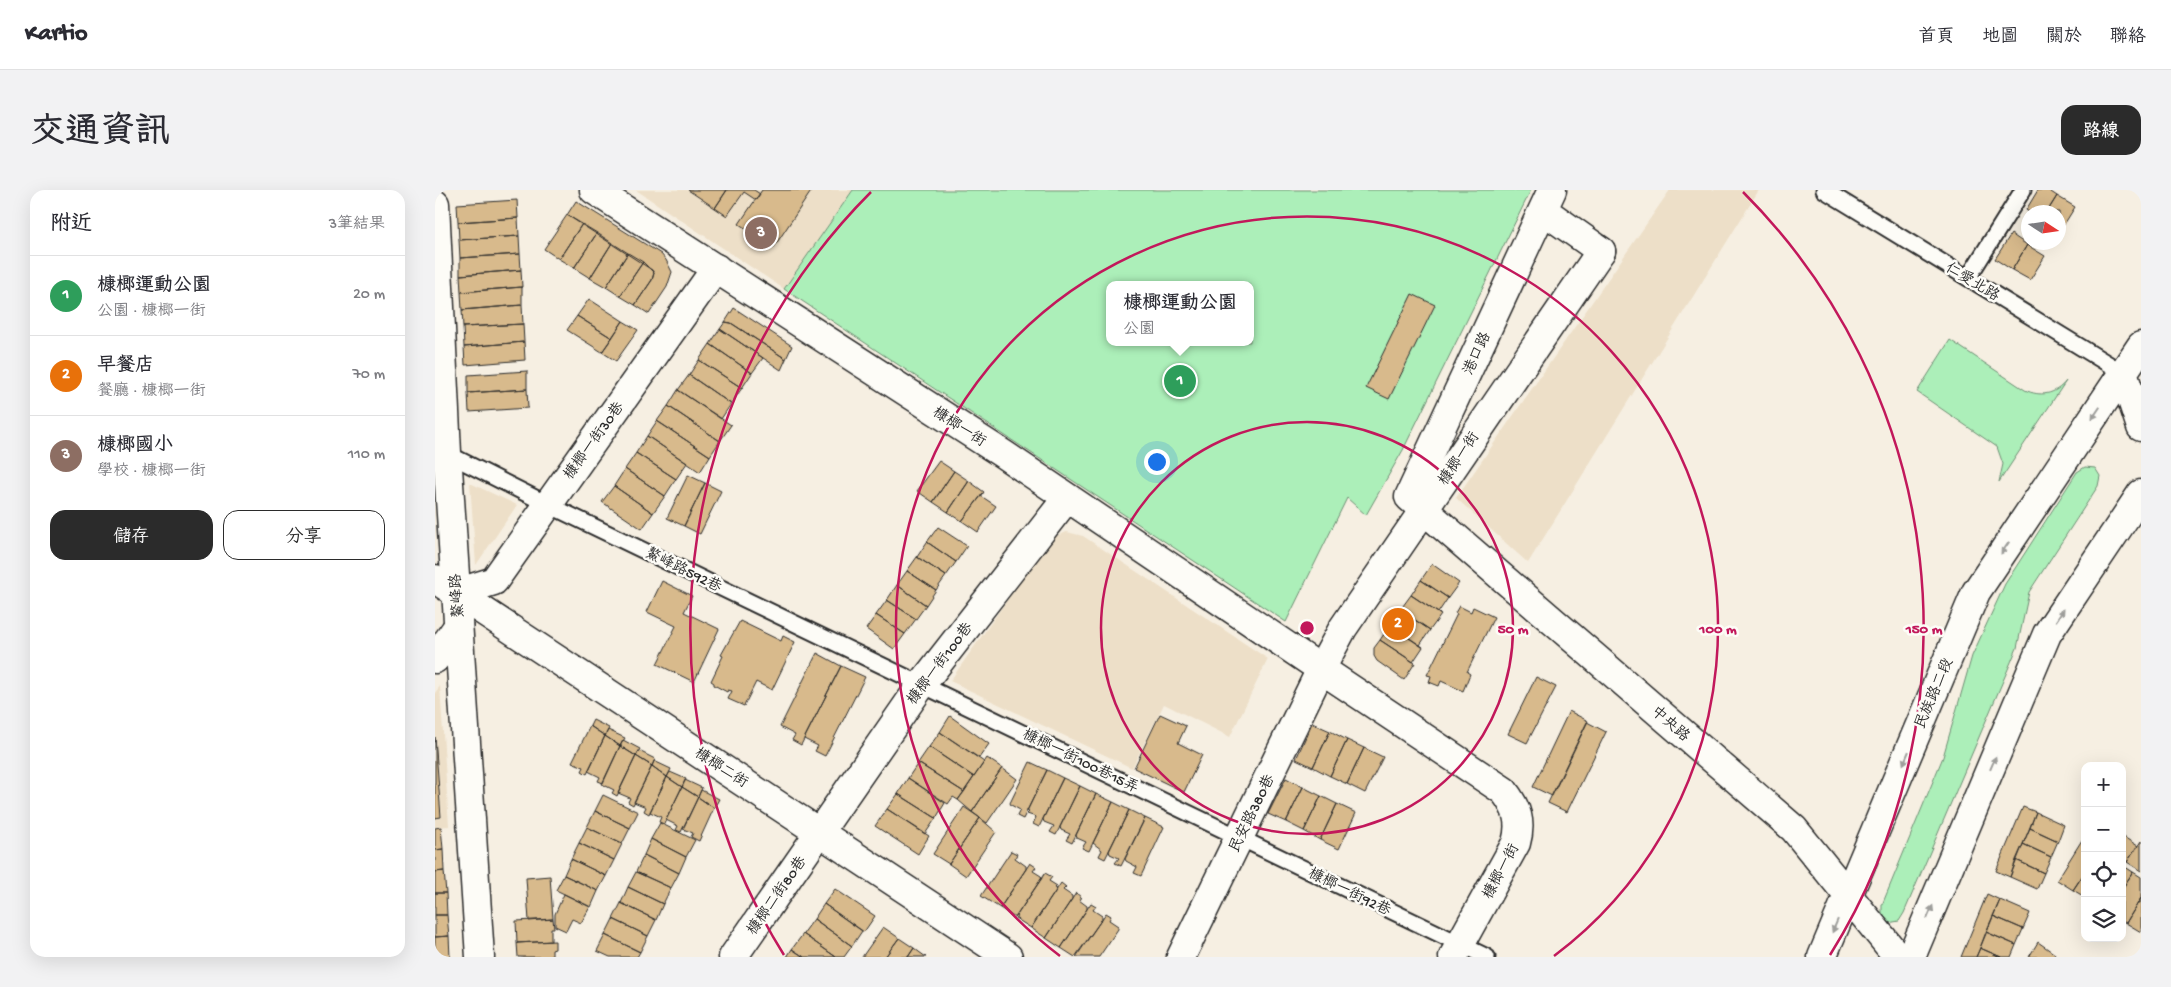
<!DOCTYPE html>
<html lang="zh-TW">
<meta charset="utf-8">
<style>
body{margin:0;font-family:"Gochi Hand","LXGW WenKai TC",sans-serif;background:#f2f2f3;color:#2b2b33}
.controls{position:absolute;right:15px;bottom:15px;display:grid;overflow:hidden;border-radius:10px;box-shadow:0 5px 20px #0002}
.controls button{width:45px;height:45px;display:grid;place-items:center;padding:0;border:0;border-bottom:1px solid #e1e1e2;background:#fff;color:#2b2b33;font:25px sans-serif}
.compass{position:absolute;left:1586px;top:15px;width:45px;height:45px;border-radius:50%;background:#fff;box-shadow:0 5px 20px #0002;rotate:102deg}
.you{position:absolute;left:721px;top:271px;width:18px;height:18px;margin:-12px;border:4px solid #fff;border-radius:50%;background:#1a73e8;box-shadow:0 0 0 8px #1a73e833}
.badge{display:grid;place-items:center;width:32px;height:32px;border-radius:50%;background:#2b2b2b;color:#fff;font-size:16px;font-weight:700}
.pin{position:absolute;translate:-50% -50%;border:2px solid #fff;box-shadow:0 1px 5px #0006}
.popup{position:absolute;left:671px;top:91px;width:148px;height:65px;box-sizing:border-box;display:grid;place-content:center;border-radius:10px;background:#fff;filter:drop-shadow(0 1px 4px #0005);font-size:16px;white-space:nowrap;color:#7c7c81}
.popup b{font-size:19px;color:#2b2b33}
.popup::after{content:'';position:absolute;left:50%;top:100%;margin-left:-10px;border:10px solid transparent;border-top-color:#fff}
.list{margin:0;padding:0;list-style:none}
h2{display:flex;justify-content:space-between;align-items:center;height:65px;margin:0;padding:0 20px;font-size:21px}
h2 small{font-size:16px;font-weight:400;color:#7c7c81}
.list li{display:grid;grid-template-columns:32px 1fr auto;gap:15px;align-items:center;box-sizing:border-box;height:80px;padding:0 20px;border-top:1px solid #e1e1e2}
.list b{display:block;font-size:19px;white-space:nowrap}
.list p{margin:0;font-size:16px;white-space:nowrap;color:#7c7c81}
.list em{font-size:16px;font-style:normal;color:#7c7c81}
.actions{display:flex;gap:10px;padding:15px 20px}
.actions a{flex:1;padding:11px 0;border:1px solid #2b2b2b;border-radius:15px;text-align:center;font-size:18px;color:#2b2b2b}
.actions .main{background:#2b2b2b;color:#fff}
.icon{flex:none;width:28px;height:28px;fill:none;stroke:currentColor;stroke-width:2;stroke-linecap:round;stroke-linejoin:round}
.map{position:relative;flex:none;width:1706px;height:767px;overflow:hidden;border-radius:15px}
header{display:flex;align-items:center;gap:30px;box-sizing:border-box;height:70px;padding:0 25px;background:#fff;border-bottom:1px solid #e1e1e2}
header strong{font-size:24px}
nav{display:flex;gap:28px;margin-inline-start:auto;font-size:18px}
.intro{display:flex;align-items:center;justify-content:space-between;box-sizing:border-box;height:120px;padding:0 30px}
h1{margin:0;font-size:35px}
.button{padding:12px 22px;border-radius:15px;background:#2b2b2b;color:#fff;font-size:18px;font-weight:700}
main{display:flex;gap:30px;padding:0 30px}
aside{flex:1;background:#fff;border-radius:15px;box-shadow:0 5px 20px #0002}
.map>svg:first-child{display:block}
.built{fill:#eddfc8}
.green{fill:#acefb9;stroke:#6c8d72;fill-rule:evenodd}
.building{fill:#d8ba8c;stroke:#2b2b2b}
.lines{fill:none;stroke-linecap:round;stroke-linejoin:round}
.service-casing{stroke:#2b2b2b;stroke-width:19}
.minor-casing{stroke:#2b2b2b;stroke-width:31}
.tertiary-casing{stroke:#2b2b2b;stroke-width:31}
.service{stroke:#fdfcf7;stroke-width:15}
.minor{stroke:#fdfcf7;stroke-width:28}
.tertiary{stroke:#fdfcf7;stroke-width:28}
.oneway{fill:#9e9e9b}
.ring{fill:none;stroke:#c2185b;stroke-width:2.5}
.labels{text-anchor:middle;stroke-width:5;stroke-linejoin:round;paint-order:stroke}
.street-label{font-size:15px;fill:#2b2b2b;stroke:#fdfcf7}
.centre{fill:#c2185b;stroke:#fdfcf7;stroke-width:2.5}
.ring-label{font-size:15px;text-anchor:middle;font-weight:bold;fill:#c2185b;stroke:#fdfcf7;stroke-width:5;stroke-linejoin:round;paint-order:stroke}
</style>
<header>
<strong>Kartio</strong>
<nav><a>首頁</a><a>地圖</a><a>關於</a><a>聯絡</a></nav>
</header>
<div class="intro"><h1>交通資訊</h1><a class="button">路線</a></div>
<main>
<aside>
<h2>附近<small>3筆結果</small></h2>
<ul class="list">
<li><span class="badge" style="background:#2e9e5b">1</span><div><b>槺榔運動公園</b><p>公園 · 槺榔一街</p></div><em>20 m</em></li>
<li><span class="badge" style="background:#e8710a">2</span><div><b>早餐店</b><p>餐廳 · 槺榔一街</p></div><em>70 m</em></li>
<li><span class="badge" style="background:#8d6e63">3</span><div><b>槺榔國小</b><p>學校 · 槺榔一街</p></div><em>110 m</em></li>
</ul>
<div class="actions"><a class="main">儲存</a><a>分享</a></div>
</aside>
<div class="map">
<svg width="1706" height="767" viewBox="0 0 1706 767">
<rect width="100%" height="100%" fill="#f6efe2"/>
<filter id="ink" filterUnits="userSpaceOnUse"><feTurbulence type="fractalNoise" baseFrequency=".02" numOctaves="2"/><feDisplacementMap in="SourceGraphic" scale="10" xChannelSelector="R" yChannelSelector="G"/><feConvolveMatrix kernelMatrix="1 2 1 2 8 2 1 2 1" color-interpolation-filters="sRGB"/></filter>
<g filter="url(#ink)">
<path class="built" d="M201,0H418L349,99Z
M1235,0H1324L1093,373L1021,308Z
M35,293L82,315L41,375Z
M632,342L648,346L833,469L795,547L729,514L697,578L515,491L611,355L618,347Z
M5,496L14,636L0,637V503Z"/>
<path class="green" d="M418,0H1096L968,260L931,325L912,308L851,432L349,99ZM675,95H815V152H675Z
M1515,150L1590,200C1605,207 1620,205 1631,191L1564,292L1568,274L1562,257L1482,202Z
M1650,277L1660,278L1665,286L1663,296L1594,402L1582,458L1469,723L1464,731L1453,733L1447,725V715L1508,567L1537,466L1570,394L1642,282Z"/>
<path class="building" d="M253,0H292L280,18Z
M292,0H319L325,4L321,10L309,2L292,26L280,18Z
M327,0H377L339,57L304,34Z
M1603,0H1613L1622,6L1612,22H1594L1591,20Z
M1622,6L1640,17L1625,41L1624,22H1612Z
M82,10L83,28L23,32L22,14Z
M141,11L226,64L231,70L237,82L232,97L214,124L200,115L217,90L219,83L217,80L132,25Z
M132,25L147,34L124,69L109,59Z
M83,28L84,46L24,50L23,32Z
M147,34L162,43L139,78L124,69Z
M162,43L177,53L155,88L139,78Z
M1576,44L1592,55L1577,80L1560,69Z
M84,46L85,64L25,68L24,50Z
M177,53L193,63L171,97L155,88Z
M1592,55L1610,66L1595,90L1577,80Z
M193,63L208,72L185,106L171,97Z
M85,64L86,80L25,85V68Z
M208,72L219,83L217,90L200,115L185,106Z
M86,80L87,97L26,102L25,85Z
M87,97V115L27,120L26,102Z
M977,104L1000,115L954,209L931,198Z
M154,109L188,131L177,148L142,126Z
M87,115L88,134L28,137L27,120Z
M299,118L357,156L351,169L296,133L290,132Z
M142,126L177,148L167,162L132,140Z
M188,131L203,140L181,171L167,162Z
M290,132L296,133L351,169L346,180L285,139Z
M88,134L89,152L29,157L28,137Z
M285,139L328,168L317,183L275,154Z
M89,152L90,170L30,175L29,157Z
M275,154L317,183L307,198L264,170Z
M264,170L307,198L296,214L254,185Z
M92,181V199L33,203V185Z
M254,185L296,214L286,229L243,200Z
M92,199L93,218L34,222L33,203Z
M243,200L296,235L285,251L233,216Z
M233,216L285,251L275,266L222,231Z
M222,231L275,266L265,282L212,246Z
M212,246L252,273L241,289L201,263Z
M201,263L241,289L230,306L190,279Z
M504,271L519,281L498,312L482,301Z
M190,279L230,306L218,323L179,296Z
M519,281L534,291L513,322L498,312Z
M253,285L270,293L249,336L232,328Z
M534,291L549,302L527,331L513,322Z
M270,293L286,301L265,344L249,336Z
M179,296L218,323L207,339L167,312Z
M548,303L546,306L561,316L543,342L527,331Z
M503,337L532,356L521,372L492,352Z
M492,352L521,372L511,386L482,367Z
M482,367L511,386L501,400L472,381Z
M997,374L1024,393L1013,408L986,390Z
M472,381L501,400L491,415L462,395Z
M986,390L1013,408L1003,423L1005,424L976,405Z
M227,391L257,406L249,422L284,439L259,492L222,474L241,436L212,422Z
M462,395L491,415L481,429L452,410Z
M976,405L1006,425L995,440L965,420Z
M452,410L481,429L470,444L441,425Z
M1024,416L1036,422L1038,417L1059,427L1032,482L1035,484L1028,501L1006,491L1004,496L994,492L996,486L992,485L1022,424L1020,423Z
M965,420L995,440L985,455L987,457L955,435Z
M441,425L470,444L459,459L431,439Z
M305,431L346,451L348,446L360,452L337,500L321,492L309,516L293,509L297,501L293,500L292,502L279,495V493L276,491L288,466L286,465Z
M955,435L988,457L978,472L945,450Z
M945,450L980,473L969,490L942,471L939,466V458Z
M382,463L406,476L366,555L357,550L360,545L345,537Z
M406,476L430,487L390,566L380,561L383,556L369,549Z
M1101,487L1121,497L1092,553L1073,544Z
M1134,521L1153,531L1117,606L1098,597Z
M725,524L751,536L743,553L767,565L749,602L699,578Z
M515,526L554,554L544,568L505,542Z
M158,530L174,538L170,546L155,536Z
M1152,532L1171,542L1132,622L1113,613Z
M877,533L895,541L878,577L861,569Z
M155,536L170,546L152,584L147,581L149,577L137,572Z
M173,540L190,548L185,556L170,546Z
M895,541L912,550L895,586L878,577Z
M505,542L549,572L539,587L494,557Z
M170,546L185,556L168,593L163,591L165,587L153,581Z
M0,547L6,627L0,628Z
M188,550L205,559L201,566L185,556Z
M912,550L929,558L912,594L895,586Z
M185,556L201,566L182,606L177,603L179,600L167,594Z
M494,557L539,587L529,602L483,573Z
M929,558L948,567L930,603L912,594Z
M204,561L220,569L217,576L201,566Z
M201,566L217,576L198,615L193,612L195,608L183,603Z
M552,568L567,578L537,622L523,610Z
M219,571L236,579L232,587L217,576Z
M595,572L612,580L588,629L582,626L585,620L576,615L575,613Z
M483,573L529,602L523,610L518,607L513,614L473,588Z
M217,576L232,587L214,624L209,621L211,617L199,612Z
M567,578L582,589L552,633L537,622Z
M612,580L628,588L604,637L598,634L601,627L592,624L594,622L592,621Z
M235,582L251,589L247,597L232,587Z
M232,587L247,597L229,634L224,632L226,627L215,622Z
M473,588L510,613L501,628L463,604Z
M628,588L645,596L621,645L615,642L619,636L609,632L608,629Z
M851,588L868,597L851,632L833,624Z
M250,590L267,598L263,607L247,597Z
M645,596L661,604L637,653L631,650L635,644L626,640L625,637Z
M247,597L263,607L246,642L241,640L243,636L231,630Z
M868,597L886,606L869,641L851,632Z
M266,600L284,609L279,618L263,607Z
M463,604L501,628L490,644L452,619Z
M661,604L678,612L654,661L647,658L651,652L642,648L641,645Z
M168,605L203,622L195,638L160,621Z
M886,606L902,614L885,650L869,641Z
M263,607L279,618L264,651L256,647L258,643L248,639Z
M678,612L694,620L670,669L664,666L667,660L658,653Z
M902,614L921,623L904,659L885,650Z
M529,617L545,628L514,674L498,664Z
M1588,617L1601,622L1575,687L1561,681Z
M452,619L494,646L483,664L440,636Z
M694,620L710,628L686,676L680,673L684,668L675,664L674,661Z
M160,621L195,638L187,654L152,637Z
M1601,622L1629,635L1623,651L1595,638Z
M545,628L561,642L531,686L514,674Z
M710,628L729,637L706,686L699,683L702,677L691,671L690,669Z
M225,633L260,650L251,667L216,649Z
M6,637L8,659L0,660V638Z
M152,637L187,654L179,670L144,653Z
M1595,638L1623,651L1616,667L1588,654Z
M1687,646L1703,656L1692,672L1687,669Z
M216,649L251,667L244,683L209,665Z
M1647,650L1650,651V682L1638,700L1622,690Z
M1706,651V681L1692,672Z
M144,653L179,670L171,686L136,669Z
M1588,654L1616,667L1609,683L1581,670Z
M8,659L9,681L0,682V660Z
M576,661L582,664L580,668L591,676V679L565,718L546,706Z
M209,665L244,683L236,698L201,682Z
M136,669L171,686L163,701L129,685Z
M1581,670L1609,683L1602,699L1575,687Z
M595,673L601,677L598,681L606,686L607,688L580,728L565,718Z
M1687,675L1698,682L1687,699Z
M9,681L11,703H0V682Z
M201,682L236,698L228,714L193,697Z
M1650,682V707L1638,700Z
M1698,682L1706,687V708L1691,733L1687,731V699Z
M610,683L617,687L614,691L622,696L620,698L622,699L596,738L580,728Z
M129,685L163,701L156,717L121,700Z
M115,686L118,729L94,731L91,688Z
M626,693L631,697L628,700L637,706V709L611,748L596,738Z
M193,697L228,714L221,730L186,713Z
M400,699L440,726L429,742L389,714Z
M0,703H11L12,725H0Z
M641,703L646,707L644,710L652,716V719L626,758L611,748Z
M129,704L155,717L146,733L137,729L131,741L120,736V724Z
M1552,704L1565,710L1545,758L1541,767H1526Z
M1706,708V742L1691,733Z
M1565,710L1595,723L1588,739L1558,726Z
M186,713L221,730L213,746L178,729Z
M656,713L661,716L658,720L667,726V729L640,767L626,758Z
M389,714L427,741L417,756L379,729Z
M671,723L676,726L674,730L683,736V739L664,767H641Z
M0,725H12L14,746L0,747Z
M1558,726L1588,739L1581,755L1551,742Z
M118,729L119,738H116V751L82,753L81,731Z
M178,729L213,746L205,762L170,745Z
M379,729L417,756L409,767H401L368,744Z
M448,737L464,748L450,767H427Z
M1551,742L1581,755L1576,767H1566L1545,758Z
M368,744L401,767H369L357,759Z
M170,745L205,762L202,767H175L162,761Z
M14,746L15,767H0V747Z
M464,748L479,758L473,767H450Z
M120,751V759L117,760V767H83L82,753Z
M1603,752L1620,764L1618,767H1594Z
M479,758L484,762L491,767H473Z
M1545,758L1566,767H1541Z
M357,759L369,767H352Z"/>
<g class="lines">
<defs>
<path id="service" d="M1389,0L1688,183
M1533,88L1588,0
M9,262L112,314L1052,767"/>
<path id="minor" d="M1108,20L1166,61
M989,320L974,307L1117,0
M0,389L573,767
M21,403L59,391L281,78
M0,469L23,436
M298,767L487,494L632,308
M746,767L886,479L1069,601C1082,618 1087,632 1081,653L1018,767"/>
<path id="tertiary" d="M159,0L568,264L886,479L908,438L1166,61
M0,14L12,263L45,767
M1688,183L1706,237
M989,320L1359,639L1463,767
M1387,767L1541,402L1706,156
M1476,767L1612,444L1706,304"/>
</defs>
<use href="#service" class="service-casing"/>
<use href="#minor" class="minor-casing"/>
<use href="#tertiary" class="tertiary-casing"/>
<use href="#service" class="service"/>
<use href="#minor" class="minor"/>
<use href="#tertiary" class="tertiary"/>
</g>
<defs><path id="oneway-solid" d="M-6-.8H1V-3.2L6.5 0L1 3.2V.8H-6Z" transform="scale(1.25)"/></defs>
<g class="oneway">
<use href="#oneway-solid" transform="translate(1661 223) rotate(124)"/>
<use href="#oneway-solid" transform="translate(1570 358) rotate(124)"/>
<use href="#oneway-solid" transform="translate(1625 425) rotate(-56)"/>
<use href="#oneway-solid" transform="translate(1471 568) rotate(113)"/>
<use href="#oneway-solid" transform="translate(1558 573) rotate(-67)"/>
<use href="#oneway-solid" transform="translate(1495 722) rotate(-67)"/>
<use href="#oneway-solid" transform="translate(1400 736) rotate(113)"/>
</g>
</g>
<g class="ring">
<circle cx="872" cy="438" r="206"/>
<path d="M625 766A411 411 0 1 1 1119 766"/>
<path d="M349 765A617 617 0 0 1 436 2M1308 2A617 617 0 0 1 1395 765"/>
</g>
<g class="labels">
<g class="street-label">
<text transform="translate(1538 91) rotate(31)" y="5">仁愛北路</text>
<text transform="translate(1041 163) rotate(-65)" y="5">港口路</text>
<text transform="translate(525 236) rotate(33)" y="5">槺榔一街</text>
<text transform="translate(158 250) rotate(-54)" y="5">槺榔一街30巷</text>
<text transform="translate(1023 268) rotate(-56)" y="5">槺榔一街</text>
<text transform="translate(249 379) rotate(26)" y="5">鰲峰路592巷</text>
<text transform="translate(21 406) rotate(-94)" y="5">鰲峰路</text>
<text transform="translate(504 473) rotate(-53)" y="5">槺榔一街100巷</text>
<text transform="translate(1498 503) rotate(-67)" y="5">民族路二段</text>
<text transform="translate(1236 533) rotate(41)" y="5">中央路</text>
<text transform="translate(646 570) rotate(26)" y="5">槺榔一街100巷15弄</text>
<text transform="translate(287 577) rotate(33)" y="5">槺榔二街</text>
<text transform="translate(816 623) rotate(-64)" y="5">民安路380巷</text>
<text transform="translate(1065 681) rotate(-62)" y="5">槺榔一街</text>
<text transform="translate(915 701) rotate(26)" y="5">槺榔一街92巷</text>
<text transform="translate(341 705) rotate(-55)" y="5">槺榔二街80巷</text>
</g>
</g>
<circle cx="872" cy="438" r="8" class="centre"/>
<g class="ring-label">
<text x="1078" y="443">50 m</text>
<text x="1283" y="443">100 m</text>
<text x="1489" y="443">150 m</text>
</g>
</svg>
<div class="controls">
<button>+</button>
<button>−</button>
<button><svg class="icon" aria-label="locate" viewBox="0 0 24 24"><circle cx="12" cy="12" r="6"/><path d="M12 2v4M12 18v4M2 12h4M18 12h4"/></svg></button>
<button><svg class="icon" aria-label="layers" viewBox="0 0 24 24"><path d="M12 4l9 5-9 5-9-5zM3 14l9 5 9-5"/></svg></button>
</div>
<svg class="compass" viewBox="-18 -18 36 36"><path d="M0-13l5 13h-10z" fill="#e53935"/><path d="M0 13l5-13h-10z" fill="#7c7c81"/></svg>
<div class="you"></div>
<div class="pin badge" style="left:745px;top:191px;background:#2e9e5b">1</div>
<div class="popup"><b>槺榔運動公園</b>公園</div>
<div class="pin badge" style="left:963px;top:434px;background:#e8710a">2</div>
<div class="pin badge" style="left:326px;top:43px;background:#8d6e63">3</div>
</div>
</main>
